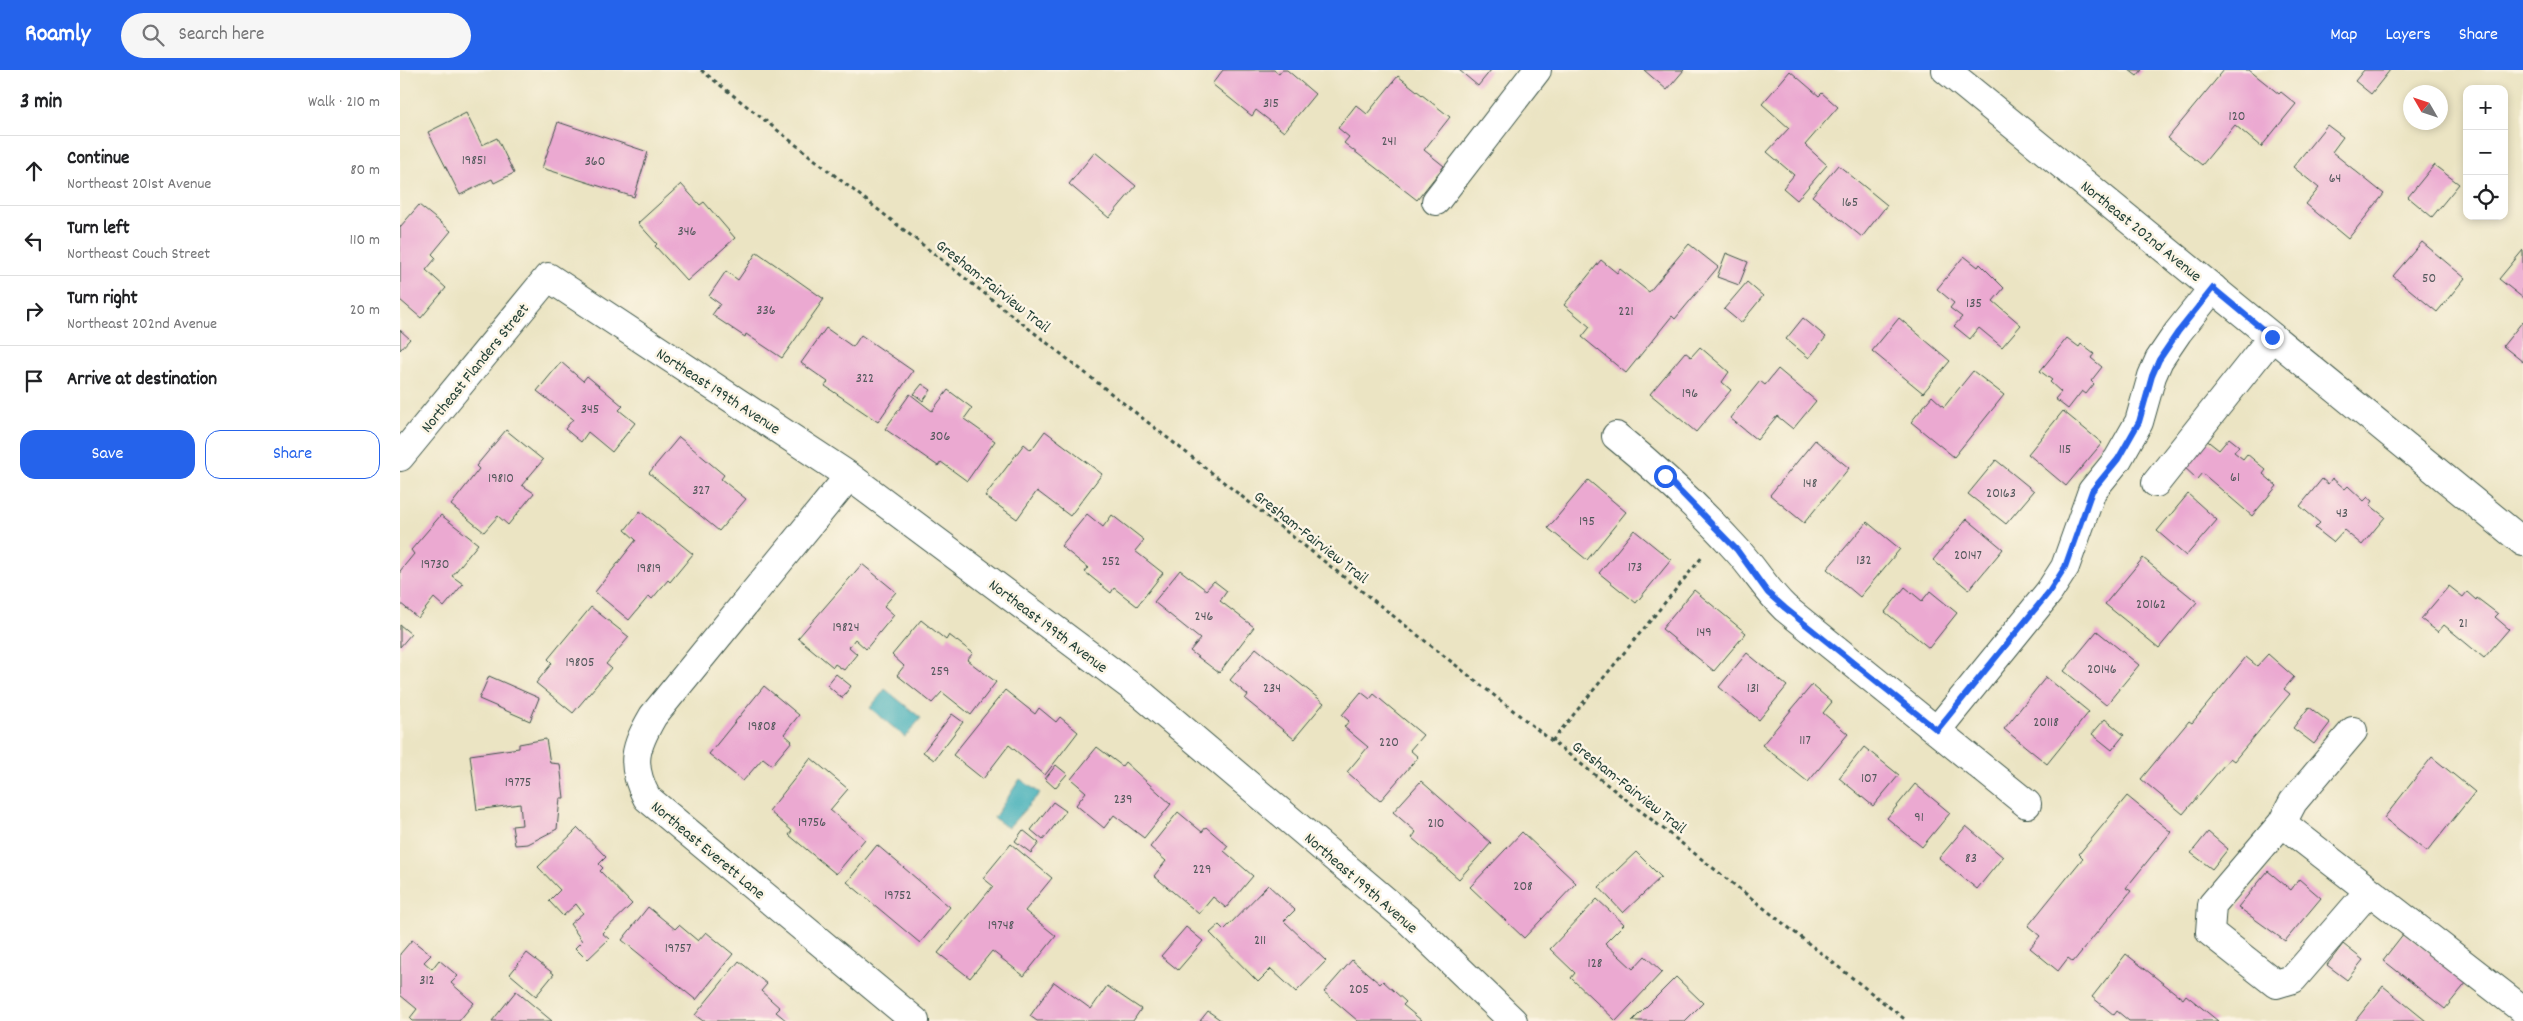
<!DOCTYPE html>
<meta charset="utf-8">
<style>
body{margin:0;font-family:Dekko,sans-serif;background:#f6f6f6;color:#202124}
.controls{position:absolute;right:15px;top:15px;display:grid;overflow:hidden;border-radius:10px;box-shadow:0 2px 8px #0003}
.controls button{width:45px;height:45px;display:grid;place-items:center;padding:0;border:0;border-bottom:1px solid #e0e0e0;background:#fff;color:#202124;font:25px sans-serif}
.compass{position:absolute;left:2003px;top:15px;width:45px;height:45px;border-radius:50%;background:#fff;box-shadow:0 2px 8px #0003;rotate:309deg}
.stop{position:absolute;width:15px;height:15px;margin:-11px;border:4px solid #2563eb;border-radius:50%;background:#fff}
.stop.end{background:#2563eb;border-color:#fff;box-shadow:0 1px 5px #0008}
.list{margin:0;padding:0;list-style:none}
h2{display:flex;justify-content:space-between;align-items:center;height:65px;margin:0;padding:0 20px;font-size:21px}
h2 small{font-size:16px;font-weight:400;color:#757577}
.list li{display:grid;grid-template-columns:32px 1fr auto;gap:15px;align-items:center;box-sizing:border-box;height:70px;padding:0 20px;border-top:1px solid #e0e0e0}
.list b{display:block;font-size:19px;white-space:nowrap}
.list p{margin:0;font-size:16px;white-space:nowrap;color:#757577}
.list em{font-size:16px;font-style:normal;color:#757577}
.actions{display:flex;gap:10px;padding:15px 20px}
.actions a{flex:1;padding:11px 0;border:1px solid #2563eb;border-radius:15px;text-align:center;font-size:18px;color:#2563eb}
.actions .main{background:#2563eb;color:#fff}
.icon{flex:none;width:28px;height:28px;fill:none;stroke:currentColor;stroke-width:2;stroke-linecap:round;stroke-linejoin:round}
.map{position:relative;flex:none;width:2123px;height:951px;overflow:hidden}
header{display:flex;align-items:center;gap:30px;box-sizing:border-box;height:70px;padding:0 25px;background:#2563eb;color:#fff}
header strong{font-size:24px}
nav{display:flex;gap:28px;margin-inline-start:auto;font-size:18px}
.search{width:350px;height:45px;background:#f6f6f6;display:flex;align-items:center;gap:12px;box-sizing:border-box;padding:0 18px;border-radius:28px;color:#757577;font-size:19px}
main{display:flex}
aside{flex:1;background:#fff}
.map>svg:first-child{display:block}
.water{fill:#3dadb8;stroke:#2e7576}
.building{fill:#eba9d1}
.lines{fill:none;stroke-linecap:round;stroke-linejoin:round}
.minor-casing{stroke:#3e5649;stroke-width:30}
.major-casing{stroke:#3e5649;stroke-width:30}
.path{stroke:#3e5649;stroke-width:3;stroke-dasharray:4 4;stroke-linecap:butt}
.minor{stroke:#fff;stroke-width:28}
.major{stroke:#fff;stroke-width:28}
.route{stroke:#2563eb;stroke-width:6}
.labels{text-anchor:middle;stroke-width:5;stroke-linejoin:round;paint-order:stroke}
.number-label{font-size:14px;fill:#52585b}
.street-label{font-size:16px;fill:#1f3d34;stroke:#fcf5e5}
</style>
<header>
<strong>Roamly</strong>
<div class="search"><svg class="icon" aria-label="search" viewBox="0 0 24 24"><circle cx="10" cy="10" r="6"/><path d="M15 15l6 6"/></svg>Search here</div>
<nav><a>Map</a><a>Layers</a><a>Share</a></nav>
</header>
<main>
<aside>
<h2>3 min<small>Walk · 210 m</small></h2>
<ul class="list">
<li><svg class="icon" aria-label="ahead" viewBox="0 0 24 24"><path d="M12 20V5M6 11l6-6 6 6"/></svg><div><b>Continue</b><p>Northeast 201st Avenue</p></div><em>80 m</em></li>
<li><svg class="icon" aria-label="left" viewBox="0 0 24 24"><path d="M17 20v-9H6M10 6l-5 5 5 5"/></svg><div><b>Turn left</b><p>Northeast Couch Street</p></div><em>110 m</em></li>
<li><svg class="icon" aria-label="right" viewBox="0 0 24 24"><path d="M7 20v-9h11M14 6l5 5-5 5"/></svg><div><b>Turn right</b><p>Northeast 202nd Avenue</p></div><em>20 m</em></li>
<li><svg class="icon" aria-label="arrive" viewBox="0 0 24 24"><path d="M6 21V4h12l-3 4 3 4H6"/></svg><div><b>Arrive at destination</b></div></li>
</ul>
<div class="actions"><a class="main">Save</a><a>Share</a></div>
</aside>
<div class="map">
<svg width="2123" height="951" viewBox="0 0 2123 951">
<rect width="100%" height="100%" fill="#fcf5e5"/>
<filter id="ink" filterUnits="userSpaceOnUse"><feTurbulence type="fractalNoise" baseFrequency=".02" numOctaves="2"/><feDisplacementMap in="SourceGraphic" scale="10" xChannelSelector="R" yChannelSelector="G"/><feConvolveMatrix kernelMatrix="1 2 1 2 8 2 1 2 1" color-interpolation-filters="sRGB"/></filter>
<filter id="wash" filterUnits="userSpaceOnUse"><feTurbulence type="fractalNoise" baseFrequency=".0096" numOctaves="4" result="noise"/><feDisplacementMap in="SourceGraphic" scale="20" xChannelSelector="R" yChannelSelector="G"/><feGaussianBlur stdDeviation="1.12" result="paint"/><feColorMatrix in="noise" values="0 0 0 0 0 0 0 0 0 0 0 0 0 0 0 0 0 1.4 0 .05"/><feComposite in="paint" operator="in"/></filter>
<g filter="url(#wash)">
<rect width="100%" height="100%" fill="#ebe4c3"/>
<path class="water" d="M485,619L521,648L505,667L470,638Z
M620,709L640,723L608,758L594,748Z"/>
<g id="blocks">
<path class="building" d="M823,0H874L879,4L882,0H887L915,24L884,62L856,40L852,46L812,14Z
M1059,0H1091L1078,16Z
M1244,0H1284L1267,20Z
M1729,0H1742L1737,6Z
M1824,0H1849L1879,24L1881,22L1896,34L1861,77L1835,55L1802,95L1768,68Z
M1964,0H1990L1971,24L1955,11Z
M1390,1L1419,26L1422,23L1438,37L1405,75L1427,95L1397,130L1383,118L1394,105L1367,82L1389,58L1362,34Z
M998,6L1050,47L1024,80L1044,96L1017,130L944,73L949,67L938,58L956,35L967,44Z
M66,43L82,75L97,68L114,103L94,113L92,109L60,125L28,62Z
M158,52L248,82L234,127L142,98Z
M1927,55L1943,67L1932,82L1984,124L1948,169L1906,134L1919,118L1893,97Z
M695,82L736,116L709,148L669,114Z
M1438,95L1487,135L1462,167L1412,126Z
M2034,95L2059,114L2032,147L2008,127Z
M281,114L300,135L304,132L335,168L287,211L255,176L257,174L238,153Z
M19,135L51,161L32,184L36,188L26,200L46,218L21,248L0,230V157Z
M2022,172L2065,208L2037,242L1993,206Z
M1289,174L1318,197L1275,249L1272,246L1226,303L1182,267L1190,257L1164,235L1201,190L1217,203L1220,199L1249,222Z
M2123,180V228L2099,209Z
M357,182L424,229L382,288L346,264L345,267L312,245L320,234L309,226L326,201L338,210Z
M1326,183L1348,192L1339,215L1317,207Z
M1564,186L1578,197L1580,194L1604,218L1593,231L1621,255L1602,277L1579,258L1570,269L1554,256L1562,247L1550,238L1554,233L1537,219Z
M1347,212L1363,226L1341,253L1324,239Z
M1403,248L1426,267L1409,288L1386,269Z
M1499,248L1550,291L1523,323L1472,281Z
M2123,251V292L2103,276Z
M426,258L453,277L461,265L513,301L478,352L425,316L428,312L401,293Z
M0,260L10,269L0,280Z
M1667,268L1679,277L1681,274L1694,284L1691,288L1702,297L1691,311L1694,314L1686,324L1682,321L1668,339L1655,329L1661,322L1650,312L1652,310L1640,301Z
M1300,277L1329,302L1322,312L1331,320L1296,362L1250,324L1285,282L1291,287Z
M161,292L183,311L187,306L223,336L219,340L235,353L212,382L188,362L181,372L165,359L173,349L137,321Z
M1378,299L1416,331L1393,359L1377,346L1357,370L1330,348L1360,311L1365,315Z
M1573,301L1604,325L1554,387L1511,352L1532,326L1544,337Z
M522,314L531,320L523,331L514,324Z
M548,320L572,338L564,349L595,371L567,411L541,392L538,396L485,359L510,324L532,341Z
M1663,341L1702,373L1666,416L1628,384Z
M106,360L143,390L122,415L134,423L108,455L98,446L84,462L51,435L79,399L76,396Z
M645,361L702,404L670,446L637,421L617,449L585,426L624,374L631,380Z
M279,367L324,405L321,409L346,429L319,461L249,403Z
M1829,368L1839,376L1834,382L1843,389L1847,384L1866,400L1863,404L1877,416L1852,446L1802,403L1797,409L1782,395L1805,369L1819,380Z
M1415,370L1449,398L1404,453L1370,425Z
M1596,390L1634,421L1606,454L1568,424Z
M1932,408L1945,419L1948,416L1964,431L1968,427L1973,431L1970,435L1985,447L1962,475L1944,460L1933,472L1915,458L1920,453L1900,436L1922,409L1928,414Z
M1188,410L1226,442L1187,490L1148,458Z
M1788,424L1817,450L1786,486L1757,461Z
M240,441L293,484L270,512L268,510L252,529L249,526L229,550L195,522L236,470L225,460Z
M687,444L703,457L712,445L744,470L735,481L763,503L737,536L714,518L711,523L685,502L688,498L661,476Z
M41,445L78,474L52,506L63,514L44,537L34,528L18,548L0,533V501L14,484L11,480Z
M1567,449L1603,479L1569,520L1533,490Z
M1467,452L1500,479L1460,527L1427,499Z
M1234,460L1271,490L1236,533L1199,503Z
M1743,488L1797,532L1759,578L1705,534Z
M462,494L496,522L484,536L494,545L466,579L455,569L449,577L457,584L444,600L435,594L433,597L398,568Z
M780,500L806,520L814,511L827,521L820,531L854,557L819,603L790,581L800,569L754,532Z
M2049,516L2063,527L2067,522L2076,530L2077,528L2098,544L2095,547L2109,559L2084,588L2044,555L2038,562L2021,549Z
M1505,517L1522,531L1530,521L1557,543L1529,578L1485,542Z
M1294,520L1346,563L1314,601L1262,559Z
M191,537L229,567L206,594L211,598L173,643L136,613L152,593L148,589Z
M521,550L546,570L549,565L573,583L567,590L596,612L571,645L542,622L532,633L497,605L504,596L492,585Z
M0,555L11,564L0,577Z
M1697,561L1739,595L1706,635L1664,601Z
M856,578L924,633L894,669L845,629L848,625L830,610Z
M1347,583L1387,616L1359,650L1319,617Z
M1868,584L1894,607L1884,619L1890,624L1834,691L1830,688L1783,744L1741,709L1789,651L1792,653L1846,587L1857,596Z
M436,604L451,616L442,628L427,615Z
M89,606L139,628L130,651L79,629Z
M1646,607L1689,642L1647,694L1604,659Z
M1412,615L1432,632L1423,643L1448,664L1408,712L1362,675Z
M364,616L399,645L384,664L392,671L372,695L363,688L343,711L309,684Z
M605,620L635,644L639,638L656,652L660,647L678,662L645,705L609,675L583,709L553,685Z
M961,622L970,629L974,624L1023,665L1010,680L1018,687L980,731L947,702L968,677L944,657L949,651L942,645Z
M1909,637L1930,653L1914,674L1893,658Z
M552,644L563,652L534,690L523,682Z
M1705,649L1724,665L1712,680L1692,664Z
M146,669L150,693L160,694L164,728H160L157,759L128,774L115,775L112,756L122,755L120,734L77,740L70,685L119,678V674Z
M697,677L722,696L725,692L771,734L744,768L714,745L704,758L676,735L686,722L671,709Z
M1464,677L1499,705L1473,736L1439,708Z
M2032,687L2075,722L2027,782L1984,748Z
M411,688L448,719L430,740L465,769L436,804L389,765L392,761L369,741Z
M656,695L667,704L655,718L645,709Z
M1021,711L1091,773L1059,809L1012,768L1016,762L993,742Z
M1515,714L1550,743L1522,777L1487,748Z
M1727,726L1771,762L1726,818L1731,821L1673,892L1668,888L1658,901L1630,878L1640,866L1628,856L1683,788L1679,784Z
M653,732L666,741L643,770L631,760Z
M778,742L802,762L806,757L828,776L824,781L853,806L826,838L813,827L799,844L754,806L766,791L750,777Z
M1566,756L1603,787L1577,819L1539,788Z
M178,758L206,787L199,794L203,798L200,801L232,834L202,863L209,869L187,890L175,878L182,871L170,854L183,843L176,834L163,846L149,831L160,820L138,797Z
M623,760L639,773L631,783L615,771Z
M1122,762L1176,813L1124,868L1070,817Z
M1808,762L1828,779L1812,799L1791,783Z
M611,774L652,808L625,841L656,866L624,906L592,881L570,908L538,883L593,816L583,808Z
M477,775L550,837L520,873L447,812Z
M1236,782L1261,807L1223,843L1199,817Z
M1868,801L1891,820L1899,809L1921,828L1885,871L1838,837Z
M868,815L895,840L884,851L926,891L896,922L871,899L858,912L810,863L819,855L824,860Z
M1197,829L1224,854L1205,873L1233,899L1245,886L1262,902L1216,951L1171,908L1175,903L1150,879Z
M248,837L275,859L279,855L298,871L306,862L333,884L296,930L222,870Z
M786,857L803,871L778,900L761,886Z
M2004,863L2067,912L2045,939L1983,890Z
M12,870L31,885L24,892L32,899L39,890L58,906L51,913L74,933L59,951H13L10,948L17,939L0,925V884Z
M1943,874L1963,890L1947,910L1927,895Z
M127,883L154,904L136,926L110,904Z
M1726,884L1783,929L1786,925L1818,951H1729L1717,941L1714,945L1692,927Z
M952,890L980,914L983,911L1006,932L1003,935L1022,951H958L924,922Z
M339,891L367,914L361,921L380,938L376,942L387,951H303L295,945Z
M1276,907L1303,933L1285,951H1232Z
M654,912L691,939L707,916L741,939L733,951H637L630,946Z
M1983,916L2026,951H1955Z
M116,921L152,951H92Z
M808,941L822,951H800Z"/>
</g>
</g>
<g filter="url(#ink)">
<use href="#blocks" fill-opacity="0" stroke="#3e5649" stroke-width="1"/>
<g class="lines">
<defs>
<path id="minor" d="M1036,131L1137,0
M1216,366C1259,401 1299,438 1336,479C1354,498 1366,520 1385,538L1627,734
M0,387L148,207L449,406L740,623L1007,849L1113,951
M449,406L253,646C235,677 229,694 247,728L515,951
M1756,413L1872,267
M1537,660L1649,522L1665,497L1692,421L1718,389L1739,352L1752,306L1759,290L1778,262L1813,218
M1953,661L1893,732L1882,753L1812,835L1810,862L1876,914L1893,909L1969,821
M1882,753L2123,940"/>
<path id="major" d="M1546,0L2123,472"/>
</defs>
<use href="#minor" class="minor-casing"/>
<use href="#major" class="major-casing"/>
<path class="path" d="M301,0L1507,951
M1152,671L1303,486"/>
<use href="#minor" class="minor"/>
<use href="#major" class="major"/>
</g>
</g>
<g class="lines" filter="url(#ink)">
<path class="route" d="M1265,406L1337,480L1368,523L1385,538L1537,660L1649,522L1665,497L1692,421L1718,389L1739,352L1752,306L1759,290L1778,262L1813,218L1872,267"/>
</g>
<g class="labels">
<g class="number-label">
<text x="871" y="37">315</text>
<text x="1837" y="50">120</text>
<text x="989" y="75">241</text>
<text x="74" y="94">19851</text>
<text x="195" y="95">360</text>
<text x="1935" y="112">64</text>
<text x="1450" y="136">165</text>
<text x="287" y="165">346</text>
<text x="2029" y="212">50</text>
<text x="1574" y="237">135</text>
<text x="366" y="244">336</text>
<text x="1226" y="245">221</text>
<text x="465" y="312">322</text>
<text x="1290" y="327">196</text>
<text x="190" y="343">345</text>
<text x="540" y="370">306</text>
<text x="1665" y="383">115</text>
<text x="1835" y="411">61</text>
<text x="101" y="412">19810</text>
<text x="1410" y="417">148</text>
<text x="301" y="424">327</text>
<text x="1601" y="427">20163</text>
<text x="1942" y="447">43</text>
<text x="1187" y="455">195</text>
<text x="1568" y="489">20147</text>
<text x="1464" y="494">132</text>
<text x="711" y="495">252</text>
<text x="35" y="498">19730</text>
<text x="1235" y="501">173</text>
<text x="249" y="502">19819</text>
<text x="1751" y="538">20162</text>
<text x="804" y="550">246</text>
<text x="2063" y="557">21</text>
<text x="446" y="561">19824</text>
<text x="1304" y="566">149</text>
<text x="180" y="596">19805</text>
<text x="1702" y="603">20146</text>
<text x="540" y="605">259</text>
<text x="872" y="622">234</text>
<text x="1353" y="622">131</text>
<text x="1646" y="656">20118</text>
<text x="362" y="660">19808</text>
<text x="1405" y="674">117</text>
<text x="989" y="676">220</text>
<text x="1469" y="712">107</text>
<text x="118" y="716">19775</text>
<text x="723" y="733">239</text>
<text x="1519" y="751">91</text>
<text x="412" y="756">19756</text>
<text x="1036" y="757">210</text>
<text x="1571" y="792">83</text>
<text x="802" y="803">229</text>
<text x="1123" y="820">208</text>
<text x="498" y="829">19752</text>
<text x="601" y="859">19748</text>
<text x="860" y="874">211</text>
<text x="278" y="882">19757</text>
<text x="1195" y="897">128</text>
<text x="27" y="914">312</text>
<text x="959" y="923">205</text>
</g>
<g class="street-label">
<text transform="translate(1742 160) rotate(39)" y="6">Northeast 202nd Avenue</text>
<text transform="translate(594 215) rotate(38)" y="6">Gresham-Fairview Trail</text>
<text transform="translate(74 297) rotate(-51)" y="6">Northeast Flanders Street</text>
<text transform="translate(319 320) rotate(33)" y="6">Northeast 199th Avenue</text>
<text transform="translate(912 466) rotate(38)" y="6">Gresham-Fairview Trail</text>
<text transform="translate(649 555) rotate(37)" y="6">Northeast 199th Avenue</text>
<text transform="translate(1230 716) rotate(38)" y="6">Gresham-Fairview Trail</text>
<text transform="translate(309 779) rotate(40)" y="6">Northeast Everett Lane</text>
<text transform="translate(962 812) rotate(41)" y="6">Northeast 199th Avenue</text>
</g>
</g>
</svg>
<div class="controls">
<button>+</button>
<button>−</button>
<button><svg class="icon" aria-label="locate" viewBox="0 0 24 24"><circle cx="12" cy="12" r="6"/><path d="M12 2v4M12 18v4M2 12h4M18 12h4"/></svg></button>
</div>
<svg class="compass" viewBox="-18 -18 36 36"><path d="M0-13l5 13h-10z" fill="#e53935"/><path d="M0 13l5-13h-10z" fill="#757577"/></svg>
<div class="stop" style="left:1265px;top:406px"></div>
<div class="stop end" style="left:1872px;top:267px"></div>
</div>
</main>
